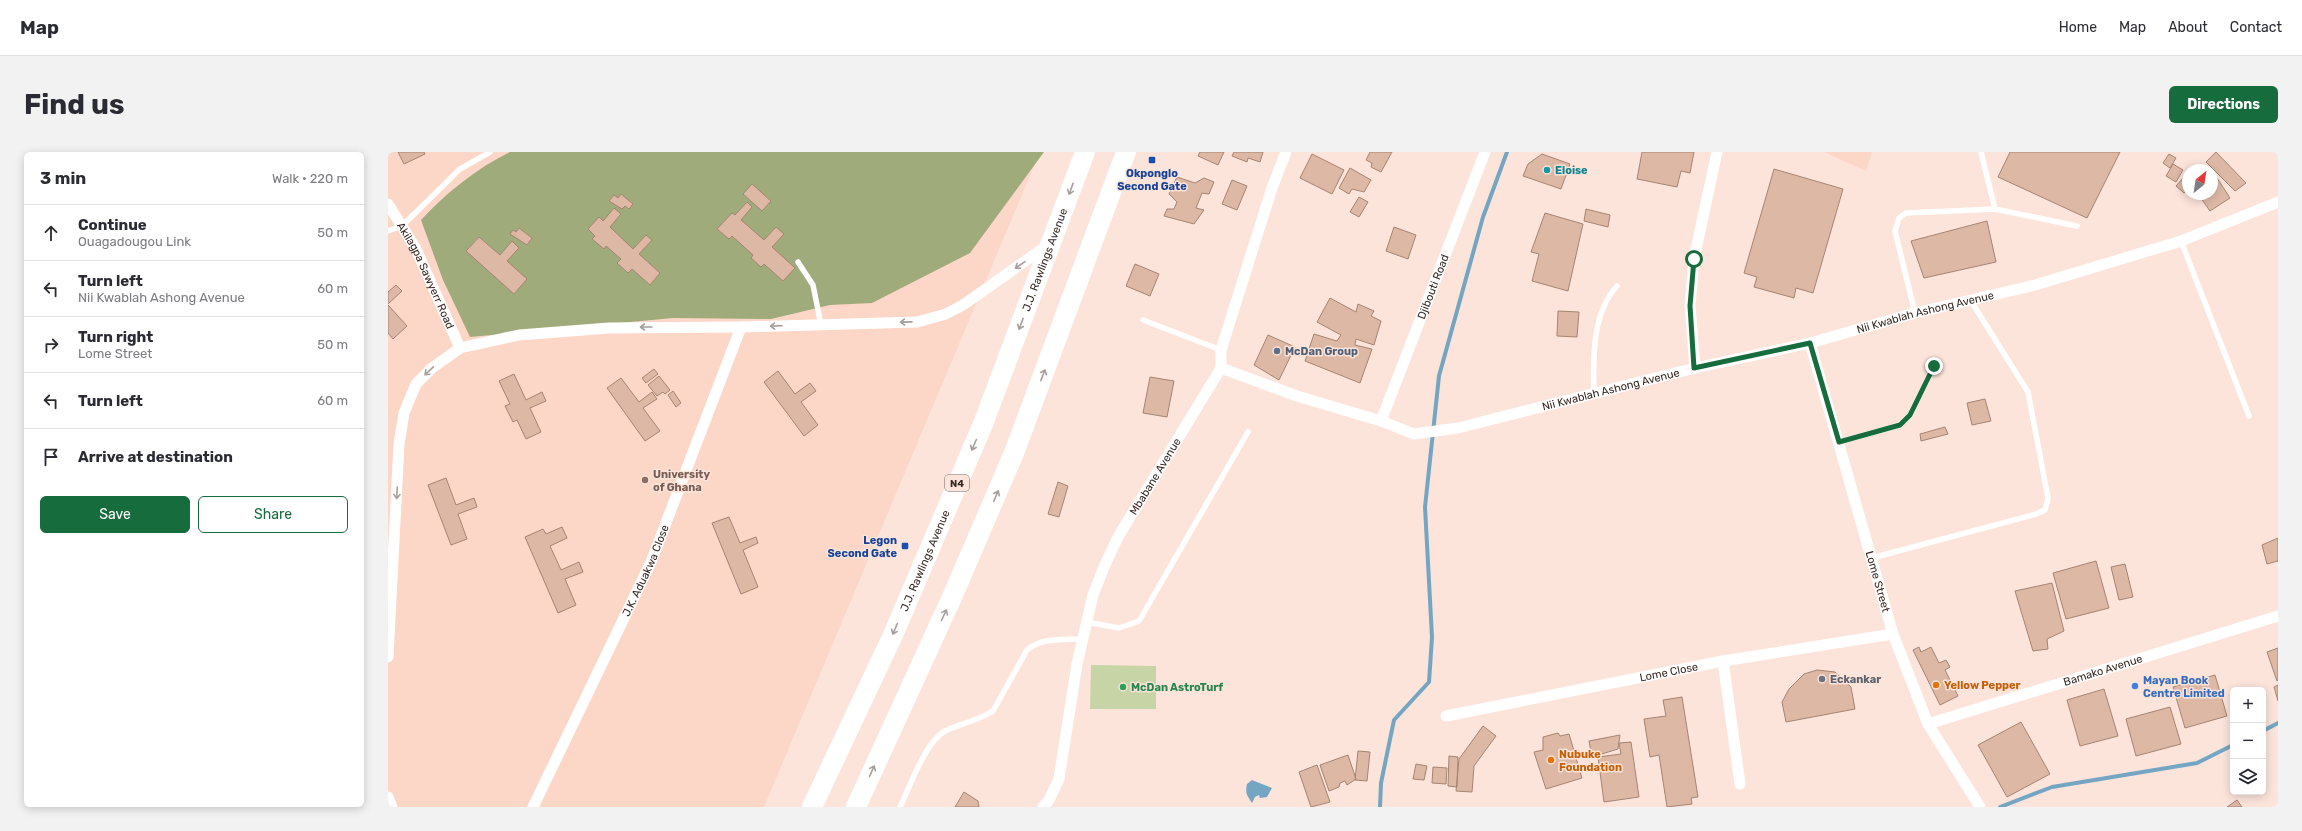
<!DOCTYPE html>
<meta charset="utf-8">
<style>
body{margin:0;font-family:Rubik,sans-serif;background:#f2f2f3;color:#2b2b33}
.controls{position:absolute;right:12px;bottom:12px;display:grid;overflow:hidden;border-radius:6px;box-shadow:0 2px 10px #0003}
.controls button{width:36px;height:36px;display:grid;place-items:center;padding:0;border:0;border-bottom:1px solid #e1e1e2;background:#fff;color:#2b2b33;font:20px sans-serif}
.compass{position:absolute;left:1794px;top:12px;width:36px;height:36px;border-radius:50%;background:#fff;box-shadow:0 2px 10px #0003;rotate:30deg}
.stop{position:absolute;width:12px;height:12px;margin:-9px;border:3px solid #176c3e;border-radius:50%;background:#fff}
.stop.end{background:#176c3e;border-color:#fff;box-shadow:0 1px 4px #0008}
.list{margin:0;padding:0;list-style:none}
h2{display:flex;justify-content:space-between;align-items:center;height:52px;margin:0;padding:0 16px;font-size:17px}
h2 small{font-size:13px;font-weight:400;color:#7c7c81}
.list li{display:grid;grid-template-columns:26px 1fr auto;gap:12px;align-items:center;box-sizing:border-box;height:56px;padding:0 16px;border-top:1px solid #e1e1e2}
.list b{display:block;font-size:15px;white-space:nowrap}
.list p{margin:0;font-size:13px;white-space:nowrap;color:#7c7c81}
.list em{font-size:13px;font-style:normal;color:#7c7c81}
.actions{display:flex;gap:8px;padding:12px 16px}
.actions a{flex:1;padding:9px 0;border:1px solid #176c3e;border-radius:6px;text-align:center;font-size:14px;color:#176c3e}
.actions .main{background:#176c3e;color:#fff}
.icon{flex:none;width:22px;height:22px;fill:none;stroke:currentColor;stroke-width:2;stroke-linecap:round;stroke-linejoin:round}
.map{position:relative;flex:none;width:1890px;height:655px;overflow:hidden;border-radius:6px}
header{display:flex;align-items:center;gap:24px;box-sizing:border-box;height:56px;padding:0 20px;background:#fff;border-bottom:1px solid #e1e1e2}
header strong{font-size:19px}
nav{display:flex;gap:22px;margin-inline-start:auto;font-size:14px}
.intro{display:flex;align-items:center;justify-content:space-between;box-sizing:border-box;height:96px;padding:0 24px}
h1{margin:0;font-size:28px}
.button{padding:10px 18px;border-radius:6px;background:#176c3e;color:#fff;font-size:14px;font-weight:700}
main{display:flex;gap:24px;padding:0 24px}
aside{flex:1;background:#fff;border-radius:6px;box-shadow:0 2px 10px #0003}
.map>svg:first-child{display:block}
.built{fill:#fcd6c7}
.green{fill:#c7d4a5}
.forest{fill:#9fab7a}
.water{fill:#74a6c4}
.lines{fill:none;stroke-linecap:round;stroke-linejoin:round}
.stream{stroke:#74a6c4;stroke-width:4}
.building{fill:#dcb8a5;stroke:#a68472}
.lane{stroke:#fff;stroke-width:5.5}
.street{stroke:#fff;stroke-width:11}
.highway{stroke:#fff;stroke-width:20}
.oneway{stroke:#a59e9b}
.route{stroke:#176c3e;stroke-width:5}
.transit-dot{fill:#1a4fb4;stroke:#fce4db;stroke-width:1.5}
.culture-dot{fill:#0f9aa8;stroke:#fce4db;stroke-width:1.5}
.service-dot{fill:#5c6f8a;stroke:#fce4db;stroke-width:1.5}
.education-dot{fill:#8d6e63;stroke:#fce4db;stroke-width:1.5}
.worship-dot{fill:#6b7280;stroke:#fce4db;stroke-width:1.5}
.food-dot{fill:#e8710a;stroke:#fce4db;stroke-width:1.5}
.shop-dot{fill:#3f7fe0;stroke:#fce4db;stroke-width:1.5}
.leisure-dot{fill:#2e9e5b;stroke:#fce4db;stroke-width:1.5}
.labels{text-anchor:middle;stroke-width:3;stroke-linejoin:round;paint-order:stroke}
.shield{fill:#fce4db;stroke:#716059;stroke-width:1}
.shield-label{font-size:10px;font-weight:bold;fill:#362721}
.culture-label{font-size:11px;font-weight:bold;fill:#0d838f;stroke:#fce4db;text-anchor:start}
.transit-label{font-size:11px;font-weight:bold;fill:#164399;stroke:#fce4db}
.street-label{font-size:11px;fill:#362721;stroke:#fce4db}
.service-label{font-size:11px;font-weight:bold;fill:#4e5e75;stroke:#fce4db;text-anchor:start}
.education-label{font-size:11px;font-weight:bold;fill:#785e54;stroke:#fce4db;text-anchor:start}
.worship-label{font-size:11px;font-weight:bold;fill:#5b616d;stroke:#fce4db;text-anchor:start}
.shop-label{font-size:11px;font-weight:bold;fill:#366cbe;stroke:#fce4db;text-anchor:start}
.food-label{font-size:11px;font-weight:bold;fill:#c56008;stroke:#fce4db;text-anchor:start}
.leisure-label{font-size:11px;font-weight:bold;fill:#27864d;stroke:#fce4db;text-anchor:start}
</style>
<header>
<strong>Map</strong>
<nav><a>Home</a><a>Map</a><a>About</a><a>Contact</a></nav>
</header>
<div class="intro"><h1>Find us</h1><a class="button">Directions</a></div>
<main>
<aside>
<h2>3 min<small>Walk · 220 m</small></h2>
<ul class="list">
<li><svg class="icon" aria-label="ahead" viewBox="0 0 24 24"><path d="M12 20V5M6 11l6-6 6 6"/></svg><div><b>Continue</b><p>Ouagadougou Link</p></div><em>50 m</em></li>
<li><svg class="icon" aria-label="left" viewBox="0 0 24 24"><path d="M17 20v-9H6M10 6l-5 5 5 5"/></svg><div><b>Turn left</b><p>Nii Kwablah Ashong Avenue</p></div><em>60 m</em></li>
<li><svg class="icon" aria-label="right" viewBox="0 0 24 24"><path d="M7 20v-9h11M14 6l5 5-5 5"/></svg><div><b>Turn right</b><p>Lome Street</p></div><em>50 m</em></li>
<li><svg class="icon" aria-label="left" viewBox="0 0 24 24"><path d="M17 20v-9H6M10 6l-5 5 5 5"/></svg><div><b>Turn left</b></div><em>60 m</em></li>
<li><svg class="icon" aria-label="arrive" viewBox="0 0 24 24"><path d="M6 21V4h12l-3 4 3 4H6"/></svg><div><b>Arrive at destination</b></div></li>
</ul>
<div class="actions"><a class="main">Save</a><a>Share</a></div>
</aside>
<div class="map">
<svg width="1890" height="655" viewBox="0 0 1890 655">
<rect width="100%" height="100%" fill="#fce4db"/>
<path class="built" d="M0,0H652L376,655H0Z
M1436,0H1484L1478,19Z"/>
<path class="green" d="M703,513L768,514V557H702Z"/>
<path class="forest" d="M122,0H656L582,101L484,151L442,153L383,167L285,166L82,185L55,128L33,68C58,41 89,16 122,0Z"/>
<path class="water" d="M864,628L884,636L879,645L872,646L871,643L867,645L864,651C859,643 857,642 859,632Z"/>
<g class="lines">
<path class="stream" d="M1875,579L1890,571
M992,655L993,631L1006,568L1041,530L1044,485L1037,355L1051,224L1095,65L1119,0
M1612,655L1664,635L1809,611L1845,593"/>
</g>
<path class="building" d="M10,0H36L37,2L16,12Z
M812,0H836L830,13L810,4Z
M846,0H875L872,10L860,6L859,10L844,4Z
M982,0H1004L993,20L983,15L984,11L978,8Z
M1254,0H1306L1302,21L1293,19L1289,35L1249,27Z
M1622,0H1732L1699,66L1610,25Z
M1828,0L1858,31L1847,39L1818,10Z
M924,2L956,18L944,42L912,26Z
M1154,2L1182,12L1173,37L1135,24L1140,12Z
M1781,2L1788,6L1782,16L1775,11Z
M1785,12L1795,18L1788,30L1778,24Z
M962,16L983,28L976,40L964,37L961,42L951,36Z
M1386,17L1455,37L1425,141L1408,136L1406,146L1366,135L1369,125L1356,121Z
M789,25L807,31L816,26L826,30L821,42L814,41L808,56L816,58L806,72L776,64L779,57H786L789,50L781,42Z
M1796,25L1800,29V37L1796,41L1788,34Z
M1829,26L1842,46L1822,59L1810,42H1824V29Z
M844,28L859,34L849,58L834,52Z
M364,32L383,49L374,59L355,42Z
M233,42L245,52L241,57L237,54L234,57L221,49L226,43L230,46Z
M971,45L980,50L971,65L962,60Z
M359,50L364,55L353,68L376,88L388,75L396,82L384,95L407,116L395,129L376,112L373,115L363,106L365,103L344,84L341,87L329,77L344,61L347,63Z
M226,56L233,62L222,75L245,97L258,83L264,88L251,102L272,121L262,133L244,117L240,121L229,111L233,107L218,94L216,97L204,87L207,84L200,77L211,65L215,69Z
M1198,57L1222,63L1220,75L1196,69Z
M1157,61L1195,72L1180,139L1144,129L1151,102L1143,100Z
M1599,69L1608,110L1536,126L1523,89Z
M1006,75L1028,83L1020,107L998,99Z
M131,76L144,86L139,93L122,82L125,78L128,80Z
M91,85L112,103L124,89L131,96L119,109L139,127L126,142L78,99Z
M747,112L771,122L762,144L738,134Z
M8,133L14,139L0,152V140Z
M942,146L968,160L970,152L986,159L983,164L993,169L986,193L968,187L967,193L984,197L972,231L917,209L926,182L949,189L953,183L929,170Z
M0,153L19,174L5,187L0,181Z
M1170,159L1191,160L1189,185L1169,184Z
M880,183L907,195L891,228L866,213Z
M266,217L270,222L258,231L254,226Z
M390,219L407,242L422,231L428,239L413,250L430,273L416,284L376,230Z
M126,222L138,248L154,240L158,249L142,256L153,280L138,287L129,268L125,270L117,254L122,252L111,229Z
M271,224L282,238L277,242L275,240L269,244L260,233Z
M762,225L786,229L779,265L755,261Z
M233,226L251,250L264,240L269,247L255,256L272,279L257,289L219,236Z
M285,239L293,251L288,255L280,243Z
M1597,247L1603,269L1584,273L1579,251Z
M1557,275L1560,282L1533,289L1532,282Z
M58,326L68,353L86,346L89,355L70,362L79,387L63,393L40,333Z
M670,330L680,334L671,365L660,362Z
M341,365L352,391L368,385L370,391L355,398L370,435L353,442L324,371Z
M174,375L179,386L162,394L173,418L191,410L195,420L177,427L188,453L170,461L137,385L155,377L158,382Z
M1890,386V409L1879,412L1874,393Z
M1708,409L1721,456L1678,467L1665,421Z
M1737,412L1745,445L1731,448L1723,415Z
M1664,431L1676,479L1659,487L1660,497L1645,499L1627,439Z
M1531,495L1533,500L1543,495L1551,511L1558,508L1562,515L1557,518L1570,544L1552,553L1525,498Z
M1890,496V528L1889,529L1879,500Z
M1429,518L1447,520L1463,535L1467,557L1398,570L1394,550L1401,537L1416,522Z
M1827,523L1839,564L1797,576L1785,535Z
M1890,533V549L1886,535Z
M1716,537L1730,584L1692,594L1679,548Z
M1294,545L1310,645L1303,646L1304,652L1279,655L1271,603L1262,605L1256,567L1278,564L1275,548Z
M1782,555L1793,592L1748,604L1738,567Z
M1633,570L1662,622L1619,645L1590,593Z
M1095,574L1108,584L1086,614L1084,640L1068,639L1071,607Z
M1170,581L1172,584L1181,582L1194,626L1158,637L1146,600L1155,598V585Z
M1232,583L1230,597L1204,605L1201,589Z
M1243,590L1251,645L1216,650L1210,605L1233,602L1231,591Z
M970,599L982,600L979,629L967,628Z
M960,603L968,627L959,633L957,629L952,631L951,635L941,639L932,613Z
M1061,604L1070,605L1069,635L1060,634Z
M1028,612L1039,614L1036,628L1025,627Z
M929,613L942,650L923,655L911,620Z
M1045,615L1059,616L1058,632L1044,631Z
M576,640L590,649L591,655H567Z
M1849,648L1854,655H1839Z"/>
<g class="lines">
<path class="lane" d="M1593,0L1607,57
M0,79L14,74L72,17L102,0
M1793,89L1861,264
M410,110L425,133L433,173
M1527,161L1507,79L1511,66L1518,61L1607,57L1689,74
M755,168L833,198
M1206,241C1205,206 1204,161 1229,134
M1451,290L1512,273L1522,263L1546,214
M1484,406L1648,362L1657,358L1660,346L1640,240L1583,149
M698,470L731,476L751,469L860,280
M512,655C522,635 537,590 557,579C573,571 590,569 605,559L639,498C655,485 675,488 695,487"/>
<g class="street">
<path id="s1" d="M0,52L28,97L72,196"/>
<path id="s2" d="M1422,191L1505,482L1540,572L1592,655"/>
<path id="s3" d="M833,216L909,244L993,269L1026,282L1070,276L1307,216L1422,191L1527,161L1647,133L1793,89L1890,50"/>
<path d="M1307,216L1302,154L1306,107L1329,0"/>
<path id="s4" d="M993,269L1097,0"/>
<path d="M0,505L11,292L16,261L28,232L44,216L72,196L131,183L221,176L353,175L529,170L558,162L575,153L660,93"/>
<path d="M1335,509L1352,632"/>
<path id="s5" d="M1058,564L1335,509L1505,482"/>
<path id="s6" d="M1540,572L1890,464"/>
<path d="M0,645L4,655"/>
<path id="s7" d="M145,655L263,410L353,175"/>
<path id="s8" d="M655,655L661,648L671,627L689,512L705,443L716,415L730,385L833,216V198L884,36L898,0"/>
</g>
<g class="highway">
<path id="s9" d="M424,655L505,483L595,272L697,0"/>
<path d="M468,655L565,443L626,301L738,0"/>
</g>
</g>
<defs><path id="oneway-shaft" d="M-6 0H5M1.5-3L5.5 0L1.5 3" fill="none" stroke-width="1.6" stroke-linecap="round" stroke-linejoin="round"/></defs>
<g class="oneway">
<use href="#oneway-shaft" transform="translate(683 37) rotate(110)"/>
<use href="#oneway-shaft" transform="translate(632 113) rotate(145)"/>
<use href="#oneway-shaft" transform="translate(518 170) rotate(179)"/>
<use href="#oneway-shaft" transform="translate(633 172) rotate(111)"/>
<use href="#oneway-shaft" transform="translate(388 174) rotate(178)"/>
<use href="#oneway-shaft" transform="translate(258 175) rotate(180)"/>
<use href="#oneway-shaft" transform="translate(41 219) rotate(136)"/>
<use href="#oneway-shaft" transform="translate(655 223) rotate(-69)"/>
<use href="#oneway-shaft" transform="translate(586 293) rotate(113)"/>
<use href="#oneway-shaft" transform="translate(9 341) rotate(93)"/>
<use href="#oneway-shaft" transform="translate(608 344) rotate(-67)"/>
<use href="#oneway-shaft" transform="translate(556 463) rotate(-65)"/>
<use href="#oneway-shaft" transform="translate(507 477) rotate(113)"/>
<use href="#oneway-shaft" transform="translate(484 619) rotate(-66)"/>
</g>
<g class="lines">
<path class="route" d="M1306,107L1302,154L1306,216L1422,191L1451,290L1512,273L1522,263L1546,214"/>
</g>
<g class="transit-dot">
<rect x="760" y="4" width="8" height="8" rx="2"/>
<rect x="513" y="390" width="8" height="8" rx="2"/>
</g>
<circle class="culture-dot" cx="1159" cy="18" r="4"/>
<circle class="service-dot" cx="889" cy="199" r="4"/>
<circle class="education-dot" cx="257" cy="328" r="4"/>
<circle class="worship-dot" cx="1434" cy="527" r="4"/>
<g class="food-dot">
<circle cx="1548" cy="533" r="4"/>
<circle cx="1163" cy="608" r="4"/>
</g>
<circle class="shop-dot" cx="1747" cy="534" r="4"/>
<circle class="leisure-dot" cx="735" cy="535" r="4"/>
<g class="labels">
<rect class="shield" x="557" y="323" width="24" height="16" rx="3"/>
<g class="shield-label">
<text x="569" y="335">N4</text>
</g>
<g class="culture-label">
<text x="1167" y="22">Eloise</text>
</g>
<g class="transit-label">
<text x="764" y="25">Okponglo<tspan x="764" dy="13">Second Gate</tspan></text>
<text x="509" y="392" text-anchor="end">Legon<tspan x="509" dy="13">Second Gate</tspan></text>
</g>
<g class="street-label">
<text dy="4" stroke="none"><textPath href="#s9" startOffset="595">J.J. Rawlings Avenue</textPath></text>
<text dy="4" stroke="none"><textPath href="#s1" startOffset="81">Akilagpa Sawyerr Road</textPath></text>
<text dy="4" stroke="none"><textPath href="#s4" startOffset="144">Djibouti Road</textPath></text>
<text dy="4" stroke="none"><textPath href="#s3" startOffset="730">Nii Kwablah Ashong Avenue</textPath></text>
<text dy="4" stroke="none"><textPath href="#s3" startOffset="406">Nii Kwablah Ashong Avenue</textPath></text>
<text dy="4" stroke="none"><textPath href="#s8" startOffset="354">Mbabane Avenue</textPath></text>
<text dy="4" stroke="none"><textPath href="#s9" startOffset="271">J.J. Rawlings Avenue</textPath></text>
<text dy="4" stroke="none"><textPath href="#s7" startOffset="262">J.K. Aduakwa Close</textPath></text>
<text dy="4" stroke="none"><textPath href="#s2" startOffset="248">Lome Street</textPath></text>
<text dy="4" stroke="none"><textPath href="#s6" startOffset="183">Bamako Avenue</textPath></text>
<text dy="4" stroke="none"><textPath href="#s5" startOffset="227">Lome Close</textPath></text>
</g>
<g class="service-label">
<text x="897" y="203">McDan Group</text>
</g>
<g class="education-label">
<text x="265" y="326">University<tspan x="265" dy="13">of Ghana</tspan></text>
</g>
<g class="worship-label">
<text x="1442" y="531">Eckankar</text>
</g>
<g class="shop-label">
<text x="1755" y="532">Mayan Book<tspan x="1755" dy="13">Centre Limited</tspan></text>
</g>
<g class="food-label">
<text x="1556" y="537">Yellow Pepper</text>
<text x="1171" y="606">Nubuke<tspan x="1171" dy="13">Foundation</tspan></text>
</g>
<g class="leisure-label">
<text x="743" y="539">McDan AstroTurf</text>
</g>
</g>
</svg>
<div class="controls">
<button>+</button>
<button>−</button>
<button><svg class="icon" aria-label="layers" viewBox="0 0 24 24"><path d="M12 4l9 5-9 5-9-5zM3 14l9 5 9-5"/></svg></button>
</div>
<svg class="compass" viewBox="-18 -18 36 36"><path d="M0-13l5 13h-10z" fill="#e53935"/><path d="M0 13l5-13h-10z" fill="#7c7c81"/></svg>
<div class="stop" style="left:1306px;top:107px"></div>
<div class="stop end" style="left:1546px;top:214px"></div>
</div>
</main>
